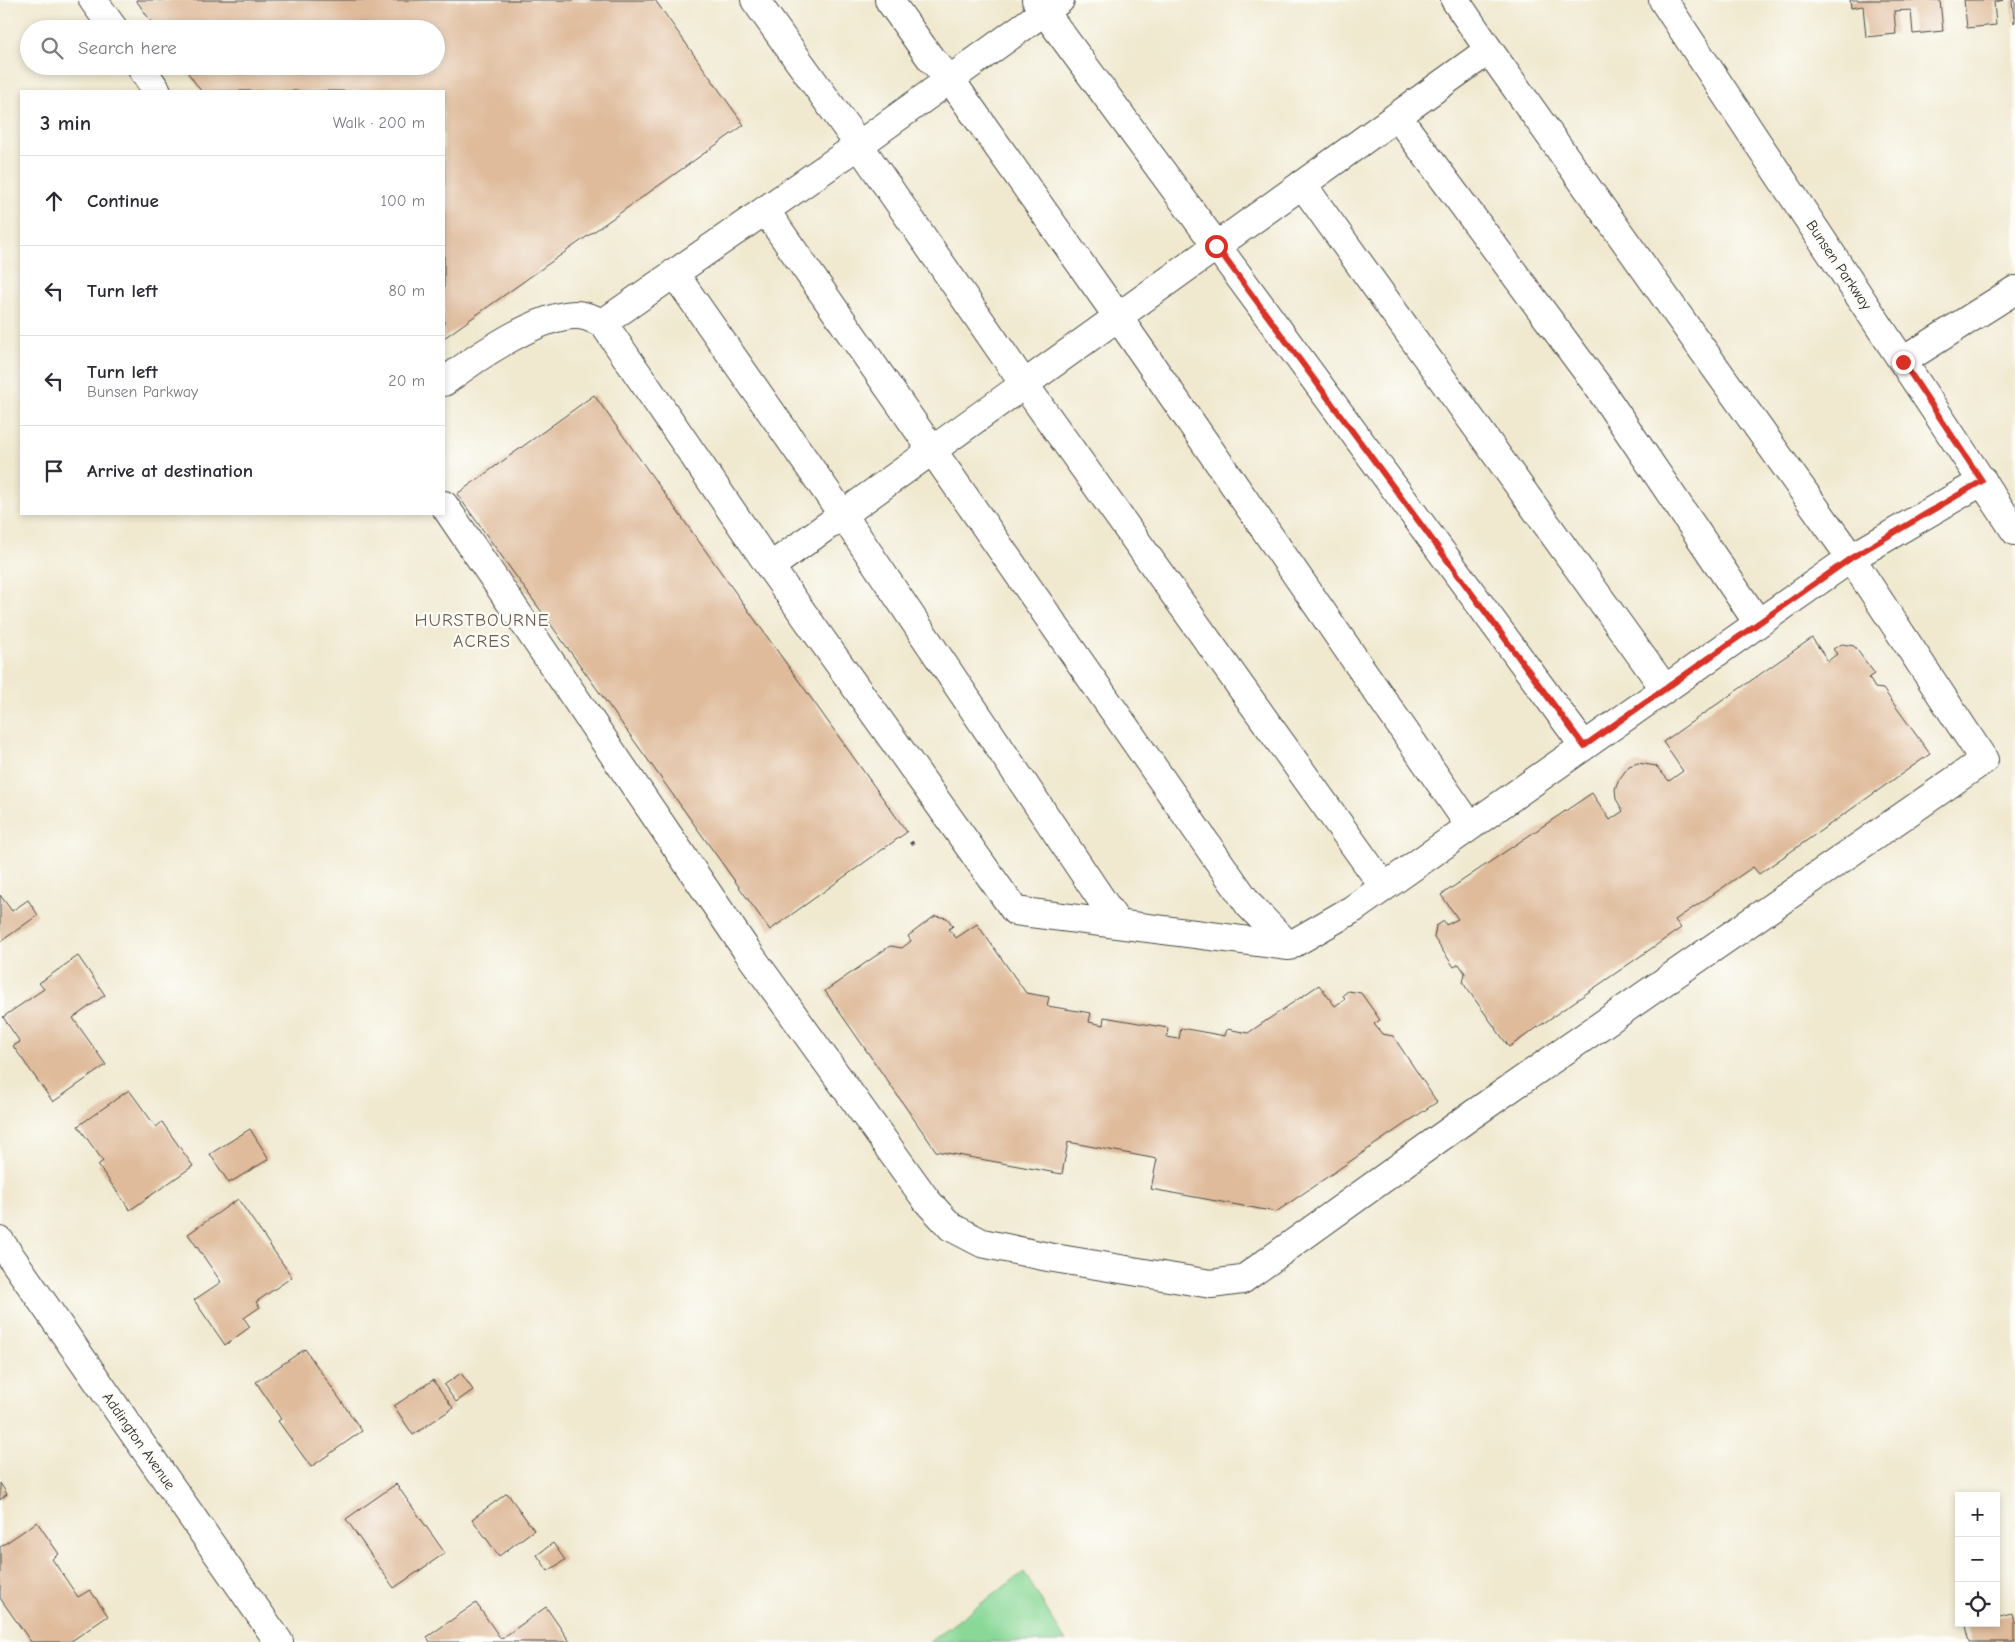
<!DOCTYPE html>
<meta charset="utf-8">
<style>
body{margin:0;font-family:"Comic Neue",sans-serif;background:#f7f7f7;color:#2b2b33}
.controls{position:absolute;right:15px;bottom:15px;display:grid;overflow:hidden;border-radius:0px;box-shadow:0 2px 8px #0003}
.controls button{width:45px;height:45px;display:grid;place-items:center;padding:0;border:0;border-bottom:1px solid #e1e1e2;background:#fff;color:#2b2b33;font:25px sans-serif}
.stop{position:absolute;width:15px;height:15px;margin:-11px;border:4px solid #d93025;border-radius:50%;background:#fff}
.stop.end{background:#d93025;border-color:#fff;box-shadow:0 1px 5px #0008}
.list{margin:0;padding:0;list-style:none}
h2{display:flex;justify-content:space-between;align-items:center;height:65px;margin:0;padding:0 20px;font-size:21px}
h2 small{font-size:16px;font-weight:400;color:#7c7c81}
.list li{display:grid;grid-template-columns:32px 1fr auto;gap:15px;align-items:center;box-sizing:border-box;height:90px;padding:0 20px;border-top:1px solid #e1e1e2}
.list b{display:block;font-size:19px;white-space:nowrap}
.list p{margin:0;font-size:16px;white-space:nowrap;color:#7c7c81}
.list em{font-size:16px;font-style:normal;color:#7c7c81}
.icon{flex:none;width:28px;height:28px;fill:none;stroke:currentColor;stroke-width:2;stroke-linecap:round;stroke-linejoin:round}
.map{position:relative;flex:none;width:2015px;height:1642px;overflow:hidden}
.search{position:absolute;background:#fff;box-shadow:0 2px 8px #0003;left:20px;top:20px;width:425px;height:55px;display:flex;align-items:center;gap:12px;box-sizing:border-box;padding:0 18px;border-radius:28px;color:#7c7c81;font-size:19px}
.panel{position:absolute;background:#fff;box-shadow:0 2px 8px #0003;left:20px;top:90px;width:425px;height:425px;border-radius:0px}
.map>svg:first-child{display:block}
.green{fill:#89d897;stroke:#5a8261}
.building{fill:#dfbb9b}
.lines{fill:none;stroke-linecap:round;stroke-linejoin:round}
.minor-casing{stroke:#494844;stroke-width:30}
.path{stroke:#494844;stroke-width:3;stroke-dasharray:4 4;stroke-linecap:butt}
.minor{stroke:#fff;stroke-width:28}
.route{stroke:#d93025;stroke-width:6}
.labels{text-anchor:middle;stroke-width:4.5;stroke-linejoin:round;paint-order:stroke}
.street-label{font-size:15px;fill:#2b2b2b;stroke:#fdfcf7}
.quarter-label{font-size:18px;letter-spacing:1px;fill:#6a5d52;stroke:#fdfcf7}
</style>
<div class="map">
<svg width="2015" height="1642" viewBox="0 0 2015 1642">
<rect width="100%" height="100%" fill="#fdfcf7"/>
<filter id="ink" filterUnits="userSpaceOnUse"><feTurbulence type="fractalNoise" baseFrequency=".02" numOctaves="2"/><feDisplacementMap in="SourceGraphic" scale="10" xChannelSelector="R" yChannelSelector="G"/><feConvolveMatrix kernelMatrix="1 2 1 2 8 2 1 2 1" color-interpolation-filters="sRGB"/></filter>
<filter id="wash" filterUnits="userSpaceOnUse"><feTurbulence type="fractalNoise" baseFrequency=".0096" numOctaves="4" result="noise"/><feDisplacementMap in="SourceGraphic" scale="20" xChannelSelector="R" yChannelSelector="G"/><feGaussianBlur stdDeviation="1.12" result="paint"/><feColorMatrix in="noise" values="0 0 0 0 0 0 0 0 0 0 0 0 0 0 0 0 0 1.4 0 .05"/><feComposite in="paint" operator="in"/></filter>
<g filter="url(#wash)">
<rect width="100%" height="100%" fill="#f0e9d0"/>
<path class="green" d="M1024,1572L1066,1642H929Z"/>
<g id="blocks">
<path class="building" d="M136,0H655L744,125L444,338V91H201L183,66H436V29H156Z
M1850,0H1940L1943,31L1913,34L1911,10L1894,11L1896,34L1866,37L1863,6L1851,8Z
M1964,0H2004L1994,2L1996,25L1967,28Z
M2012,0H2015V22L2014,23Z
M594,395L907,832L770,930L457,494Z
M1812,638L1828,661L1837,654L1833,649L1842,644L1854,646L1875,674L1869,678L1875,688L1883,689L1930,754L1759,874L1753,867L1675,920L1681,928L1509,1047L1463,983L1465,973L1459,964L1454,967L1434,938L1436,926L1444,921L1446,925L1458,919L1441,895L1592,793L1610,820L1623,811L1616,799L1615,789L1618,781L1629,766L1638,763L1656,766L1669,781L1683,771L1663,742Z
M0,895L12,911L28,900L38,915L0,942Z
M935,916L947,918L953,926L949,929L956,938L977,924L1026,993L1049,997L1047,1006L1091,1013L1089,1022L1103,1025L1104,1017L1168,1028L1167,1037L1179,1039L1181,1028L1225,1036L1227,1029L1248,1033L1319,985L1335,1006L1345,999L1343,995L1348,991L1361,993L1380,1020L1374,1024L1382,1034L1393,1036L1437,1102L1276,1212L1151,1189L1157,1159L1068,1142L1062,1174L936,1151L825,991L890,946L902,948L911,941L908,936Z
M78,956L105,995L73,1018L106,1065L53,1102L13,1046L20,1042L3,1017L44,989L39,983Z
M129,1090L156,1127L162,1122L193,1166L130,1210L98,1165L103,1161L78,1126Z
M250,1129L269,1159L229,1183L210,1154Z
M238,1199L292,1277L256,1302L260,1307L244,1318L250,1327L225,1345L194,1300L221,1282L188,1234Z
M305,1349L362,1431L311,1467L278,1421L281,1419L256,1382Z
M461,1373L473,1390L456,1402L444,1385Z
M433,1380L453,1408L413,1435L394,1406Z
M0,1483L7,1494L0,1500Z
M396,1484L445,1553L394,1588L346,1519Z
M507,1493L534,1530L499,1556L472,1519Z
M37,1522L59,1554L52,1559L78,1597L90,1590L108,1616L70,1642H31L0,1598V1547Z
M553,1543L565,1560L548,1571L537,1555Z
M476,1603L501,1639L546,1607L570,1642H430L427,1637Z
M2013,1614L2015,1623V1642H1970L1966,1626L1976,1623H1996V1618Z"/>
</g>
</g>
<g filter="url(#ink)">
<use href="#blocks" fill-opacity="0" stroke="#494844" stroke-width="1"/>
<g class="lines">
<defs>
<path id="minor" d="M93,0L114,29
M755,0L859,145L1024,384L1384,887
M889,0L931,59L950,79L1118,317L1470,826
M1036,0L1584,746
M1663,0L2015,531
M140,66L157,91
M1397,116L1597,385L1758,623
M1302,184L1665,689
M765,210L1249,905L1289,946
M674,273L843,515L1118,924
M603,323L770,567L1015,911L1289,946L1353,909L1851,558L1489,50L1455,0
M1903,361L2015,290
M444,382C474,359 539,314 577,315C586,315 595,320 603,323L859,145L1060,0
M444,505L745,948L927,1201L951,1227L982,1243L1048,1257L1211,1284L1242,1280L1469,1117L1984,760L1851,558L1983,481
M770,567L1489,50
M0,1241L279,1642"/>
</defs>
<use href="#minor" class="minor-casing"/>
<path class="path" d="M910,844L917,840"/>
<use href="#minor" class="minor"/>
</g>
</g>
<g class="lines" filter="url(#ink)">
<path class="route" d="M1216,246L1584,746L1851,558L1982,481L1903,362"/>
</g>
<g class="labels">
<g class="street-label">
<text transform="translate(1839 265) rotate(56)" y="5">Bunsen Parkway</text>
<text transform="translate(139 1441) rotate(55)" y="5">Addington Avenue</text>
</g>
<g class="quarter-label">
<text x="482" y="626">HURSTBOURNE<tspan x="482" dy="21">ACRES</tspan></text>
</g>
</g>
</svg>
<div class="controls">
<button>+</button>
<button>−</button>
<button><svg class="icon" aria-label="locate" viewBox="0 0 24 24"><circle cx="12" cy="12" r="6"/><path d="M12 2v4M12 18v4M2 12h4M18 12h4"/></svg></button>
</div>
<div class="stop" style="left:1216px;top:246px"></div>
<div class="stop end" style="left:1903px;top:362px"></div>
<div class="search"><svg class="icon" aria-label="search" viewBox="0 0 24 24"><circle cx="10" cy="10" r="6"/><path d="M15 15l6 6"/></svg>Search here</div>
<section class="panel">
<h2>3 min<small>Walk · 200 m</small></h2>
<ul class="list">
<li><svg class="icon" aria-label="ahead" viewBox="0 0 24 24"><path d="M12 20V5M6 11l6-6 6 6"/></svg><div><b>Continue</b></div><em>100 m</em></li>
<li><svg class="icon" aria-label="left" viewBox="0 0 24 24"><path d="M17 20v-9H6M10 6l-5 5 5 5"/></svg><div><b>Turn left</b></div><em>80 m</em></li>
<li><svg class="icon" aria-label="left" viewBox="0 0 24 24"><path d="M17 20v-9H6M10 6l-5 5 5 5"/></svg><div><b>Turn left</b><p>Bunsen Parkway</p></div><em>20 m</em></li>
<li><svg class="icon" aria-label="arrive" viewBox="0 0 24 24"><path d="M6 21V4h12l-3 4 3 4H6"/></svg><div><b>Arrive at destination</b></div></li>
</ul>
</section>
</div>
